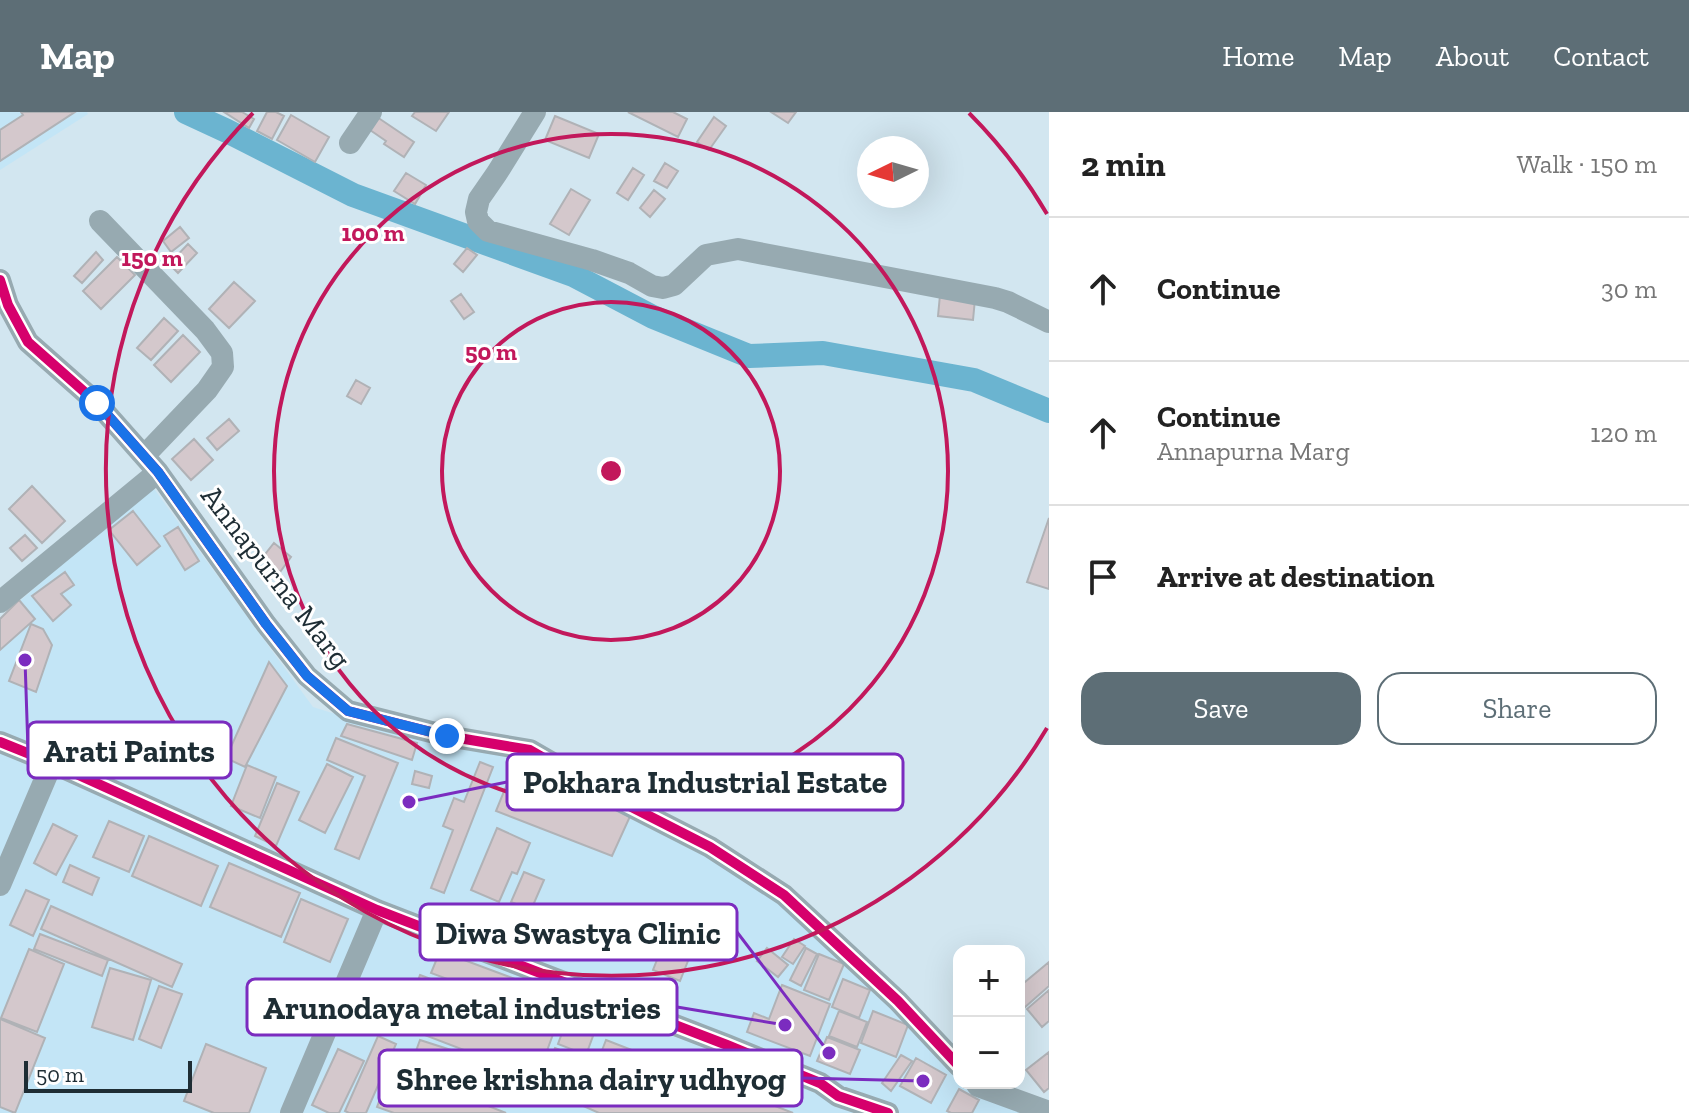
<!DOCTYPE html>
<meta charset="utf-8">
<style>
body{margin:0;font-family:"Zilla Slab",serif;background:#f6f6f6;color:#222}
.controls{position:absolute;right:24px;bottom:24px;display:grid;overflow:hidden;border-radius:16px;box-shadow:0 8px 32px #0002}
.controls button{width:72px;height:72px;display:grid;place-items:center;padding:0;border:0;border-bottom:2px solid #e0e0e0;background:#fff;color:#222;font:40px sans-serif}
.compass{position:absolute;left:857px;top:24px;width:72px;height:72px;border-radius:50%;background:#fff;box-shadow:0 8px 32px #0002;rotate:265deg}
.scale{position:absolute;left:24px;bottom:20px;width:168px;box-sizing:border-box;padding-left:8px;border:4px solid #1e2d34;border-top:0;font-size:22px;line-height:28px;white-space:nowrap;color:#1e2d34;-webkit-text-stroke:6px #fff;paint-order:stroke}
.stop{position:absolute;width:24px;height:24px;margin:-18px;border:6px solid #1a73e8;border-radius:50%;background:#fff}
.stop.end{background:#1a73e8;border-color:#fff;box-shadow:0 2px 8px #0008}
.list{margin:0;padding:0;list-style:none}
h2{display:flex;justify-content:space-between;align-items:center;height:104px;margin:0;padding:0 32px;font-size:34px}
h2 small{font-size:26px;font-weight:400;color:#767676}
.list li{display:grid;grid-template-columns:52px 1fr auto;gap:24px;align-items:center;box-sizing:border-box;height:144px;padding:0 32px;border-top:2px solid #e0e0e0}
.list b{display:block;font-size:30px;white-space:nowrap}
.list p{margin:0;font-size:26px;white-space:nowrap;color:#767676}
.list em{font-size:26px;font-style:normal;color:#767676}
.actions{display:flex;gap:16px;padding:24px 32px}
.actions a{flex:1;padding:18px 0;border:2px solid #5d6e76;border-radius:24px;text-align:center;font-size:28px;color:#5d6e76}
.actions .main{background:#5d6e76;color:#fff}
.icon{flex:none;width:44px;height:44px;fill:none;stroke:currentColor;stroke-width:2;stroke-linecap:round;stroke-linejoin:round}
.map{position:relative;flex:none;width:1049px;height:1001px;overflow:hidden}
header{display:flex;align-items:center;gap:48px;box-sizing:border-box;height:112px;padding:0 40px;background:#5d6e76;color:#fff}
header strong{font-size:38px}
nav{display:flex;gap:44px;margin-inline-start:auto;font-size:28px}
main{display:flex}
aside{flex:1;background:#fff}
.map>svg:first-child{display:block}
.built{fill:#c3e5f6}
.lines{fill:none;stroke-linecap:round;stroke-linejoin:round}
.canal{stroke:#6bb4d0;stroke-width:24}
.building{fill:#d4c8cc;stroke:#b0b2b6;stroke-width:2}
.minor{stroke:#97aab1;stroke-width:22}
.cycleway-casing{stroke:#fff;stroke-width:15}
.cycleway{stroke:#d6006c;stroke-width:10}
.route{stroke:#1a73e8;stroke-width:10}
.ring{fill:none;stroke:#c2185b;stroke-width:4}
.labels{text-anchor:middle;stroke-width:6;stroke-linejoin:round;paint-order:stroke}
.street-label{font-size:30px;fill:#1e2d34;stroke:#fff}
.centre{fill:#c2185b;stroke:#fff;stroke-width:4}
.ring-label{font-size:24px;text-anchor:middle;font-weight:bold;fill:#c2185b;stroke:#fff;stroke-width:6;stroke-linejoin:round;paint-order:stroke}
.leader{fill:none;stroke:#7b2cbf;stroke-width:3}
.callout-dot{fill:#7b2cbf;stroke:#fff;stroke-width:3}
.callout{fill:#fff;stroke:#7b2cbf;stroke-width:3}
.callout-label{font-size:32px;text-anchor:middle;font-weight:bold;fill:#1e2d34}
</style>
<header>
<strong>Map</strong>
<nav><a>Home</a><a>Map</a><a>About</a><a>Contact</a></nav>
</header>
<main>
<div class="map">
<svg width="1049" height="1001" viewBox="0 0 1049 1001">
<rect width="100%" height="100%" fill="#d2e6f0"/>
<path class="built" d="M0,0H87L88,2L0,58Z
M152,374L313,595L380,616L497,638L542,653L742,759L884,882L959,966V971H963L973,981L1034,1001H0V506Z"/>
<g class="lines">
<path class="canal" d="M186,0L227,19L353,83L573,163L653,205L749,244L823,241L974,268L1049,299"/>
</g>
<path class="building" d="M21,0H75L0,49V18L23,3Z
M224,0H242L254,7L249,16Z
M267,0H276L284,4L272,27L257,19Z
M415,0H449L436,19L412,4Z
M628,0H673L687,7L678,25Z
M771,0H796L788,11Z
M291,3L329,25L315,50L277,28Z
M555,4L599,22L589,46L545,28Z
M377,5L414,30L404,45L384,32L386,29L370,18Z
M714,5L726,14L709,38L697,30Z
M665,51L678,59L667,76L654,69Z
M633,56L644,63L628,88L617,81Z
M406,61L426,73L415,92L394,79Z
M571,77L590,88L569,123L550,112Z
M654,78L665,87L650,105L640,96Z
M180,115L189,126L171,140L163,129Z
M188,132L197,141L178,161L169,152Z
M467,136L477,143L463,160L454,152Z
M96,140L103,148L82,171L74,164Z
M117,145L135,163L101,197L83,179Z
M234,170L255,189L229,216L209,197Z
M461,182L474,200L464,207L451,189Z
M940,183L975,187L973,208L938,204Z
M164,206L178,219L151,248L137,236Z
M183,223L200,240L171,270L154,253Z
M356,268L370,276L361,292L347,284Z
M229,307L239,319L217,338L207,326Z
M194,327L213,348L191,368L172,347Z
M32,374L65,409L42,431L9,397Z
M133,399L160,434L137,453L109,418Z
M1049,406V477L1027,470Z
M178,415L199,449L185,458L164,424Z
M25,423L37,436L22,449L10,436Z
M274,431L291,445L280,460L262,446Z
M65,460L74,473L61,482L71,493L53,509L32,484Z
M19,488L35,507L0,538V507Z
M31,512L43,517L52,533L36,580L9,569Z
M269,550L287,574L245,655L226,646Z
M347,612L417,631L412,648L341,624Z
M336,626L398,651L359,747L335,737L365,664L327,648Z
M480,650L493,655L444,781L431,776L453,718L443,714L454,686L464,690Z
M516,650L632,700L612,744L496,699Z
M327,652L353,665L325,721L299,708Z
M247,653L276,665L260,706L231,694Z
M415,659L432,664L429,676L412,672Z
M277,671L299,680L276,734L255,724Z
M109,709L144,724L129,760L93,745Z
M53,712L77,724L56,763L34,751Z
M497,716L530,731L517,762L512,760L499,790L471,778Z
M149,724L218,754L201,794L132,764Z
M229,751L300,781L281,825L210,795Z
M70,753L99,766L92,783L63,770Z
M524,760L544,768L531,798L511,790Z
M26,778L49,788L33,824L10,813Z
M301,787L348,807L330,850L284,830Z
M51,794L182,852L172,875L41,817Z
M672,810L699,821L680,869L653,858Z
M40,822L108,848L102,864L34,837Z
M794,827L805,834L793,852L782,845Z
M767,836L788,853L778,865L757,849Z
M806,836L817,842L801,874L790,868Z
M29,837L64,852L37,920L1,906Z
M440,839L571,888L563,910L431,861Z
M819,842L844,852L829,888L804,878Z
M1049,850V874L1024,896L1019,890V875Z
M110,856L151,868L133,928L92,915Z
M420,863L556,914L537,966L401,914Z
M843,867L870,878L859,906L832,895Z
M782,873L830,892L810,944L747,920L754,901L769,907Z
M159,874L182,882L161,936L139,927Z
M1049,878V909L1042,915L1027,897Z
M839,899L867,910L857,935L829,924Z
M873,899L908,913L896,945L861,931Z
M0,907L45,926L15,1001L0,995Z
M565,913L593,924L586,943L558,932Z
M378,924L396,932L366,1001H349L345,999Z
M827,925L860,938L850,962L817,949Z
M420,928L451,938L447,950L416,939Z
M606,928L793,1001H599L581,993Z
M206,932L266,956L249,1001H214L184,989Z
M555,936L588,949L575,985L542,973Z
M338,937L364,949L339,1001H329L312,993Z
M1049,940V976L1044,980L1026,958Z
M901,943L912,949L891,979L882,971Z
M916,946L946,963L931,991L900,974Z
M392,956L506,1001H394L377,995Z
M959,977L979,988L972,1001H951L947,999Z"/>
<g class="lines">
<path class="minor" d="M535,0L497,61L479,87L476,100L478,109L488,119L592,148L629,161L652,174L663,176L674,173L706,143L738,137L995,186L1008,190L1049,210
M350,31L371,0
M100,109L205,218L222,241L223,255L207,278L144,344
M0,168L8,193L28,230L97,291L158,360L266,512L307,564L348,599L447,624L530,638L608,683L710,735L784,783L898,889L959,954
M0,490L158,360
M0,630L52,651L377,798L727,933L820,971L838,984L888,1001
M0,773L52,651
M976,971L978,974L1049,1000
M291,1001L377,798"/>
<defs>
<path id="cycleway" d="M0,168L8,193L28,230L97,291L158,360L266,512L307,564L348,599L447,624L530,638L608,683L710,735L784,783L898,889L959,954
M0,630L52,651L377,798L727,933L820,971L838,984L888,1001"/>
</defs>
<use href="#cycleway" class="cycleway-casing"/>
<use href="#cycleway" class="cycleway"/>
</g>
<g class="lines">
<path class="route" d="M97,291L158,360L266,512L307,564L348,599L447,624"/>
</g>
<g class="ring">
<circle cx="611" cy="359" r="169"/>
<circle cx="611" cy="359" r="337"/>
<path d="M1047 616A506 506 0 1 1 253 1M969 1A506 506 0 0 1 1047 102"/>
</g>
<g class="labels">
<g class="street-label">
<text transform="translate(276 465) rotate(52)" y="10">Annapurna Marg</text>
</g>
</g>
<circle cx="611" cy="359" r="12" class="centre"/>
<g class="ring-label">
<text x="373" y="129">100 m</text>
<text x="152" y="154">150 m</text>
<text x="491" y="248">50 m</text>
</g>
<path class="leader" d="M25 548L28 638M409 690L507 670M829 941L737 820M785 913L677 895M923 969L802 966"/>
<g class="callout-dot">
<circle cx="25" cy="548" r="8"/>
<circle cx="409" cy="690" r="8"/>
<circle cx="829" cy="941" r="8"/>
<circle cx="785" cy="913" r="8"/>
<circle cx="923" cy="969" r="8"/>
</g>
<g class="callout">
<rect x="28" y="610" width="203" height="56" rx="8"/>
<rect x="507" y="642" width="396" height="56" rx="8"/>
<rect x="420" y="792" width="317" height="56" rx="8"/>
<rect x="247" y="867" width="430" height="56" rx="8"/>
<rect x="379" y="938" width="423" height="56" rx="8"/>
</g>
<g class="callout-label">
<text x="129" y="650">Arati Paints</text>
<text x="705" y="681">Pokhara Industrial Estate</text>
<text x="578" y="832">Diwa Swastya Clinic</text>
<text x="462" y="907">Arunodaya metal industries</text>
<text x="591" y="978">Shree krishna dairy udhyog</text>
</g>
</svg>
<div class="controls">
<button>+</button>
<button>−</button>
</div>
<svg class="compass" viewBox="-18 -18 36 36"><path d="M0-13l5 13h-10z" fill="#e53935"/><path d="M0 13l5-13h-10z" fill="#767676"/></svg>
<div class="scale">50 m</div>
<div class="stop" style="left:97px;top:291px"></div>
<div class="stop end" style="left:447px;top:624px"></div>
</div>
<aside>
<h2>2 min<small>Walk · 150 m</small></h2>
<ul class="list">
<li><svg class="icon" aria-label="ahead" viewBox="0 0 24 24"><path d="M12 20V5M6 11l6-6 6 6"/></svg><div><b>Continue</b></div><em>30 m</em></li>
<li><svg class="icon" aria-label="ahead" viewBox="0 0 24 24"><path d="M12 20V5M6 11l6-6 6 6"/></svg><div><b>Continue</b><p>Annapurna Marg</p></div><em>120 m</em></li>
<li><svg class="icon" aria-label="arrive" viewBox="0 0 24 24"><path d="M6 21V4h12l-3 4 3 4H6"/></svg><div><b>Arrive at destination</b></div></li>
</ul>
<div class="actions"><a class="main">Save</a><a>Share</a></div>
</aside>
</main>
